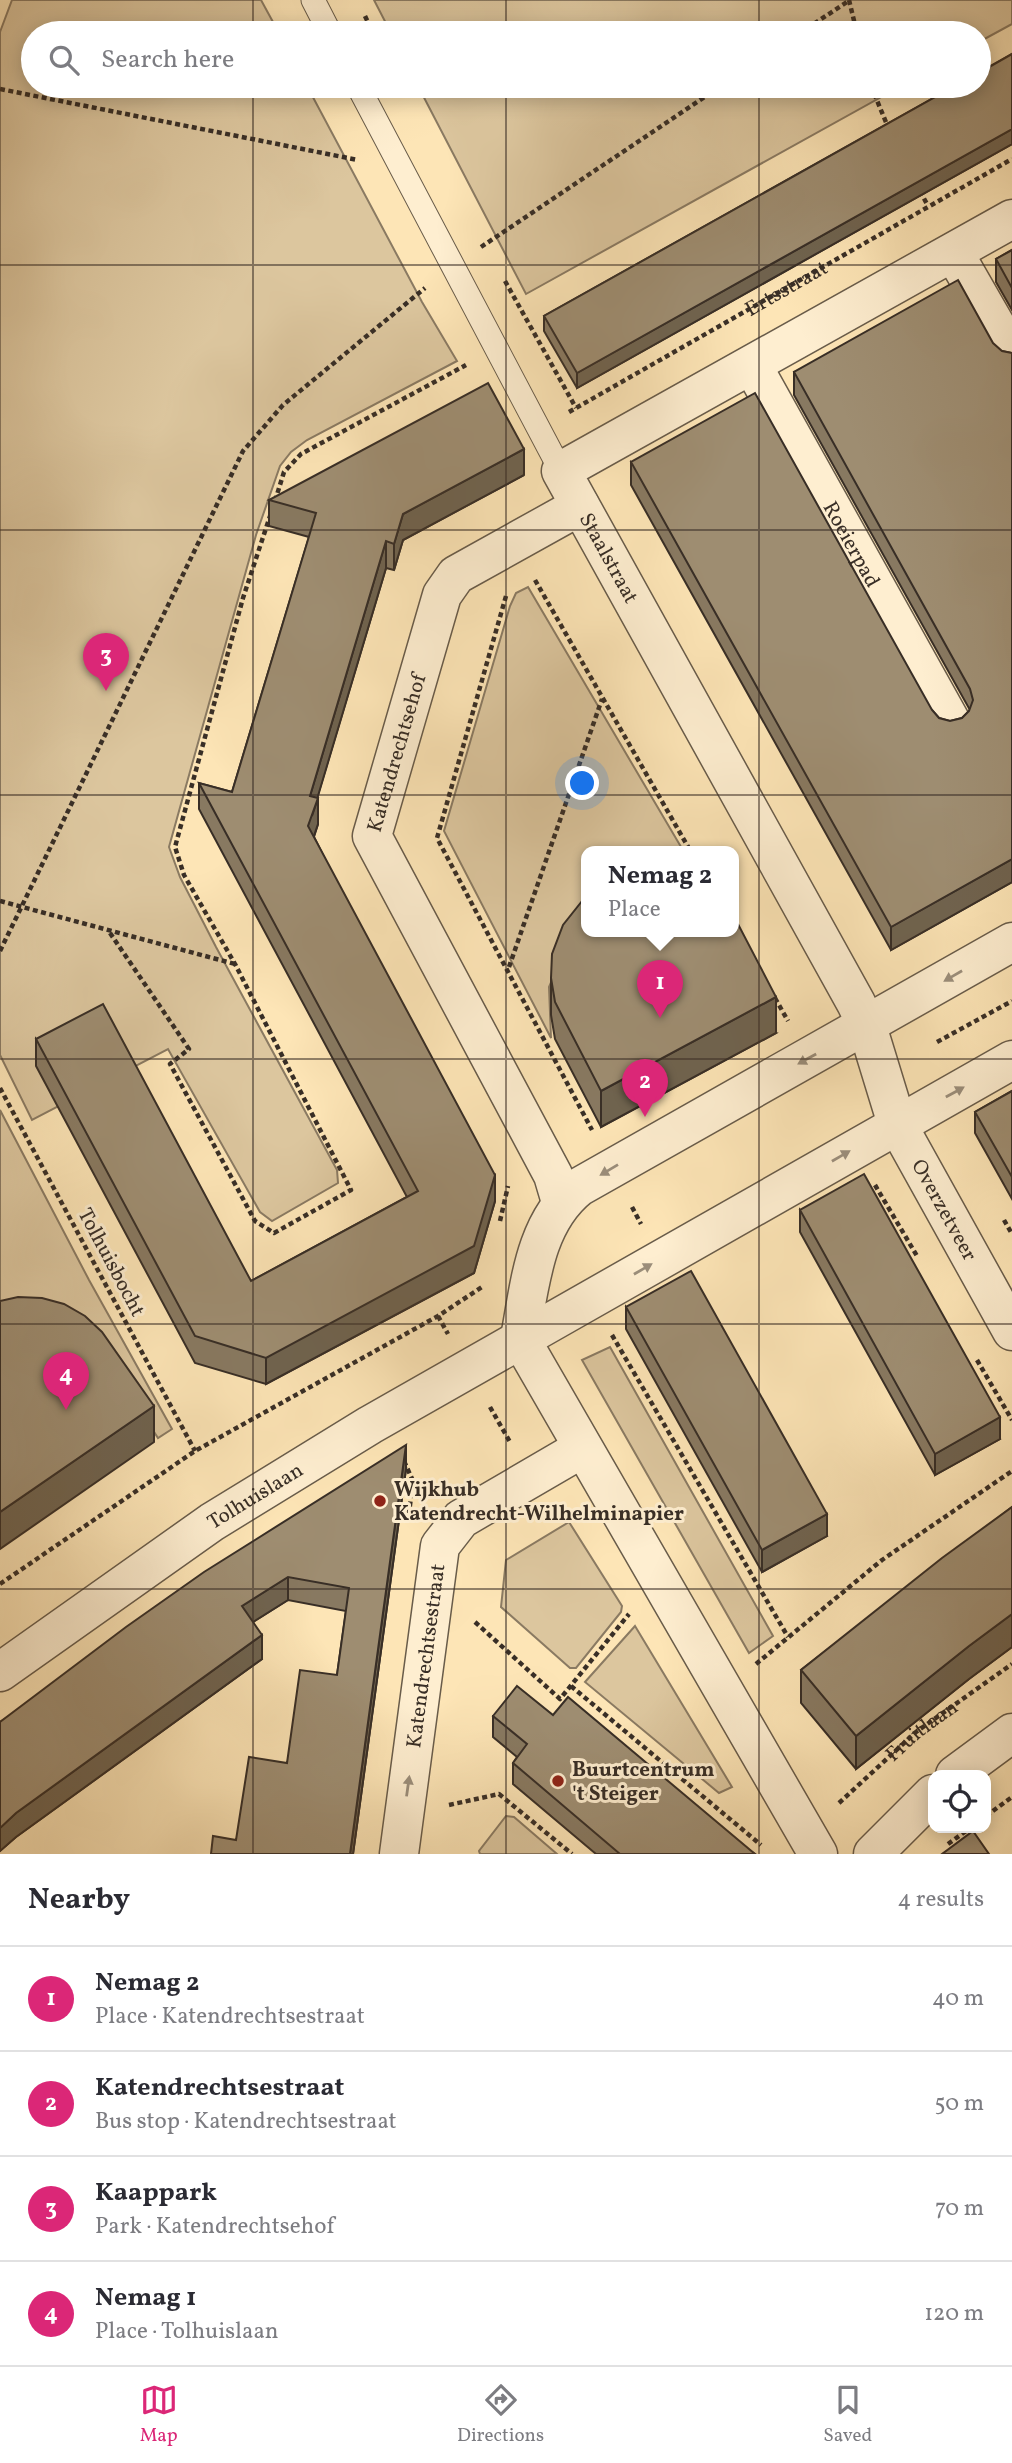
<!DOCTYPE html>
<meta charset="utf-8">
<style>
body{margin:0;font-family:Vollkorn,serif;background:#f2f2f3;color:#2b2b33}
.controls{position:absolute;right:21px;bottom:21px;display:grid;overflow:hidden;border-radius:14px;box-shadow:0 4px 18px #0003}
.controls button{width:63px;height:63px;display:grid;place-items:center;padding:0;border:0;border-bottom:2px solid #e1e1e2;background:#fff;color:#2b2b33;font:35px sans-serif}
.you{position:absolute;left:583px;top:784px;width:24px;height:24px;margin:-18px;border:5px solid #fff;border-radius:50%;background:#1a73e8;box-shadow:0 0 0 10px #1a73e833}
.badge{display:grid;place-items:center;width:46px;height:46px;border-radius:50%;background:#db2777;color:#fff;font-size:23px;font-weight:700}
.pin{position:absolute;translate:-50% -58px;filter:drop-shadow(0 2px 4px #0008)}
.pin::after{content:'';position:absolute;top:37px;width:24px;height:21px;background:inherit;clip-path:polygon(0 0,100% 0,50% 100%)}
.popup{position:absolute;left:581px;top:846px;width:158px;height:91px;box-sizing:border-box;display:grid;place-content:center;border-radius:14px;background:#fff;filter:drop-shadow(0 2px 5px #0005);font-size:23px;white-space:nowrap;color:#7c7c81}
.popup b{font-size:26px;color:#2b2b33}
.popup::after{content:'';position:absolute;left:50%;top:100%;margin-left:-14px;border:14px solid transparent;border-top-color:#fff}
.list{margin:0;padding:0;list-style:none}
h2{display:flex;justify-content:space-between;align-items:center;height:91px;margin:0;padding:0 28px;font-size:30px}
h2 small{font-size:23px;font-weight:400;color:#7c7c81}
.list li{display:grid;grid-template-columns:46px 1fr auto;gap:21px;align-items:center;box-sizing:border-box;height:105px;padding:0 28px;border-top:2px solid #e1e1e2}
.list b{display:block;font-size:26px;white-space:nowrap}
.list p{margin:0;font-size:23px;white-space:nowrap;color:#7c7c81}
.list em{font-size:23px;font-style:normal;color:#7c7c81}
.icon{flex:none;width:38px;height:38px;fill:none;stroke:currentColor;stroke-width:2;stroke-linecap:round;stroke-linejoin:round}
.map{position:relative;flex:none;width:1012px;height:1854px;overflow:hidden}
.search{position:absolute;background:#fff;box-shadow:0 4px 18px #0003;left:21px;right:21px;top:21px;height:77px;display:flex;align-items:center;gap:18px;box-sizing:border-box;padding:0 24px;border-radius:38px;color:#7c7c81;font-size:26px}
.sheet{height:511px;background:#fff}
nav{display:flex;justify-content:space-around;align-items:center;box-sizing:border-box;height:98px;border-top:2px solid #e1e1e2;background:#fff;font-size:19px;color:#7c7c81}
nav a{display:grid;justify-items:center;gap:4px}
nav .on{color:#db2777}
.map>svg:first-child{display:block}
.green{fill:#dcc69e;stroke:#8a7a62;stroke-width:2}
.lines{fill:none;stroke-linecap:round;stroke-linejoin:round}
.lane-casing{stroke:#695c4a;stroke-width:25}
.street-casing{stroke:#695c4a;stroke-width:41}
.path{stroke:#382e26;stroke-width:4.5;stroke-dasharray:5 3.5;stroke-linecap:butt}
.lane{stroke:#feeed0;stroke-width:23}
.street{stroke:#feeed0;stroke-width:38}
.wall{fill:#887961;stroke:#382e26;stroke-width:2}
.shaded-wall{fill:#6f634f;stroke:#382e26;stroke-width:2}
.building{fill:#9e8d71;stroke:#382e26;stroke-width:2}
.oneway{fill:#9b8e7b}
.grid{fill:none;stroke:#382e26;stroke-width:2;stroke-opacity:0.55}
.poi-dot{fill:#8f2418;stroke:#feeed0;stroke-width:2.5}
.labels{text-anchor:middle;stroke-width:6;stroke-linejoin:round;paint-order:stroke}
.street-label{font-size:21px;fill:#382e26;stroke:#feeed0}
.poi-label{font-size:21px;font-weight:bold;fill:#382e26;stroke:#feeed0;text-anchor:start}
</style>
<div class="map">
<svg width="1012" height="1854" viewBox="0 0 1012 1854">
<rect width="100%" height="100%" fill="#fde5b6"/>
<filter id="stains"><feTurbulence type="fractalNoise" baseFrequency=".00286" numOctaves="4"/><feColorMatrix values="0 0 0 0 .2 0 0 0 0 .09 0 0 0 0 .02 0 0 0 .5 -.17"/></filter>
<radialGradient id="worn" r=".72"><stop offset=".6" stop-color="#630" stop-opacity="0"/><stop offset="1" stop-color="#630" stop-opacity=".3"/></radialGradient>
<path class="green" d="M12,0H261L279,33H33V86H307L422,302L457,361L307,440L291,452L280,466L256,535L169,847L180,877L216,947L337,1170L338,1183L272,1221L260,1212L168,1049L32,1120L0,1055V32Z
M374,0H1012V24L979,42V33H391Z
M418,86H901L526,294Z
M528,587L684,852H586V926L567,946L549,987L551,1038L444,831L510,606L516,593Z
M0,1110L89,1280L172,1429L158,1438L115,1371L0,1326Z
M610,1347L773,1636L749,1653L582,1360Z
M569,1522L622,1606L621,1612L576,1668H570L501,1607L506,1560Z
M635,1626L732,1787L719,1793L585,1682Z
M506,1816L514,1817L557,1854H480L479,1851Z"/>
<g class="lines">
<defs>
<path id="lane" d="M313,0L330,33
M358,86L561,471"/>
<g id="street">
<path id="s3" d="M1012,219L561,471L856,1003L867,1026L897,1124L1012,1331"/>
<path d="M954,253L1012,354"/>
<path id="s4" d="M752,365L951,722"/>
<path id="s5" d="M561,1202L553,1175L372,836L442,595L456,575L580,506"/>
<path id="s6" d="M0,1672L212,1522L370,1425L1012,1060"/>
<path d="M955,1775L1012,1733"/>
<path id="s7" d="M399,1854L440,1546L461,1519L581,1449"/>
<path d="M818,1854L520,1338C530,1285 534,1223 579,1187L1012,942"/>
<path d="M873,1854L933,1794"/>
</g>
</defs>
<use href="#lane" class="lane-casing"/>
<use href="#street" class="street-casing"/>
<g class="path">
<path d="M849,0L857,33"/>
<path d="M365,16L373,33"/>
<path d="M800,33L850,0"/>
<path d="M871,86L888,127"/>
<path d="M0,89L358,160"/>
<path d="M920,191L928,206"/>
<path d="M481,247L721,86"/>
<path d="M505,281L576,408"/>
<path id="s1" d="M569,412L1012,159"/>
<path d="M275,501L284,472L301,454L466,365"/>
<path d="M535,580L691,852"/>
<path d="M506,596L437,838L592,1130"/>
<path d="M0,901L235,964"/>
<path d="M110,933L189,1049L170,1064L255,1221L274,1233L351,1190L235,964L184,875L175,847L243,598L271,513"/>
<path d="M0,951L243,451L283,405L425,288"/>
<path d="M509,967L602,699"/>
<path d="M775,998L788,1021"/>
<path d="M937,1042L1012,1001"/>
<path d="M0,1088L195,1451"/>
<path d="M875,1185L917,1256"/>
<path d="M632,1207L641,1224"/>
<path d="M1004,1220L1012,1234"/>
<path d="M500,1221L508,1186"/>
<path d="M438,1316L448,1334"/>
<path d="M612,1335L788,1637"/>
<path d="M977,1360L1012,1420"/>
<path d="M490,1407L510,1442"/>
<path d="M404,1461L413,1481L409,1513"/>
<path d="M0,1584L195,1451L438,1316L482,1287"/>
<path d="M475,1622L560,1699L629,1614"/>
<path d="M756,1664L882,1560L1012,1471"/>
<path d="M571,1686L761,1845"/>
<path id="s2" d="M839,1803L916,1732L1012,1664"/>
<path d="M449,1805L499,1794L572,1854"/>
<path d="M986,1816L1012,1797"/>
<path d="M948,1844L970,1828"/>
</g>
<use href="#lane" class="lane"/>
<use href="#street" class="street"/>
</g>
<path class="wall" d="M1012,54V144L577,388L544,331V316Z
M1012,250V310L996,282V259Z
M1002,351L1012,353V882L891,950L631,485V462L932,710L939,718L950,721L962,718L970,710L794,395V372Z
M524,475L403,540L394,570L386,568L317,798L318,824L314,837L495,1201L474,1273L266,1384L195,1363L36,1066V1039L251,1281L407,1197L199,809V783L232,792L309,537L269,526V500Z
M551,978L776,1033L601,1127L555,1039L551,1015Z
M1012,1091V1199L975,1133V1112Z
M800,1210L1000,1439L935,1475L800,1232Z
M626,1307L827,1536L762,1572L626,1329Z
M406,1469L353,1854L236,1840L287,1763L337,1675L346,1611L288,1600L253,1622L262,1659L16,1837L0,1851V1722Z
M1012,1507V1647L969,1679L856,1769L801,1703V1670Z
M553,1715L755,1854H596L513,1784V1763L517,1757L493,1737V1716Z"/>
<path class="shaded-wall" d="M1012,129V144L577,388V373Z
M524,449V475L403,540L394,570V544L403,514Z
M386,541V568L312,816L318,798V824L308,853V826L310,796Z
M1012,859V882L891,950V927Z
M776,997V1033L601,1127V1091Z
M495,1175V1201L474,1273L266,1384V1358Z
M154,1406V1442L0,1549V1512Z
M1000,1417V1439L935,1475V1454Z
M406,1445V1469L353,1854H350Z
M827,1514V1536L762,1572V1550Z
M288,1577V1600L242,1629V1606Z
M1012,1614V1647L969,1679L856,1769V1736L969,1646Z
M262,1635V1659L16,1837L0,1851V1828L16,1813Z"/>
<path class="building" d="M1012,54V129L577,373L544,316L955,86H979V73Z
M1012,250V288L996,259Z
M958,280L993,343L1002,351L1012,353V859L891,927L631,462L755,393L932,710L939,718L950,721L962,718L969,711L973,700L970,689L794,372Z
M488,383L524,449L403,514L394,544L386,541L310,796L318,798L308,826L495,1175L474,1246L266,1358L195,1336L36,1039L103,1004L251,1281L418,1191L199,783L232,792L316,513L269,500Z
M586,896V932H733V919L738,924L776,997L601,1091L555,1002L551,978L552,954L563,925Z
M1012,1091V1177L975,1112Z
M864,1174L1000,1417L935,1454L800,1210Z
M691,1271L827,1514L762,1550L626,1307Z
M18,1297L42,1298L64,1304L85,1316L102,1332L154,1406L0,1512V1301Z
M406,1445L350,1854H211L213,1836L236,1840L249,1757L287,1763L300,1670L337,1675L349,1588L288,1577L242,1606L262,1635L16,1813L0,1828V1722L126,1627L204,1572Z
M1012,1507V1614L969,1646L856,1736L801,1670L942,1558Z
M517,1686L553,1715L568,1697L755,1854H620L513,1763L527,1744L493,1716Z
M973,1831L989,1854H942Z"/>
<defs><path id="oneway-solid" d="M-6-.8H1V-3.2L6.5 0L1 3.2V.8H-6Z" transform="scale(1.75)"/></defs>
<g class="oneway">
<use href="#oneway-solid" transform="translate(953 976) rotate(150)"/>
<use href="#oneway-solid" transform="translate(807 1059) rotate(151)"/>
<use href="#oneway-solid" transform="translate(955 1092) rotate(-29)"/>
<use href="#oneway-solid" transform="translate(841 1156) rotate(-30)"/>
<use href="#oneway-solid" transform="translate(609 1170) rotate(149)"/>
<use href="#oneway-solid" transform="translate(643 1269) rotate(-30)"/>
<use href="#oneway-solid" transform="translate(408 1786) rotate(-82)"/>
</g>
<path class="grid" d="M253,0V33M506,0V33M759,0V33M253,86V1854M506,86V1854M759,86V1854M0,265H1012M0,530H1012M0,795H1012M0,1059H1012M0,1324H1012M0,1589H1012"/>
<g class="poi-dot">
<circle cx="380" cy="1501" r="7"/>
<circle cx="558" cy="1781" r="7"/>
</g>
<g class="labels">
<g class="street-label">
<text dy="7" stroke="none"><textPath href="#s1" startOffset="250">Ertsstraat</textPath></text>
<text dy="7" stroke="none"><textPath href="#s4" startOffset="205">Roeierpad</textPath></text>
<text dy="7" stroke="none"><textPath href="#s3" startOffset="616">Staalstraat</textPath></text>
<text dy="7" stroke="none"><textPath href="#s5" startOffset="499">Katendrechtsehof</textPath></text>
<text dy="7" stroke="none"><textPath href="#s3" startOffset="1351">Overzetveer</textPath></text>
<text transform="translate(112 1262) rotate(62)" y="7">Tolhuisbocht</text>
<text dy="7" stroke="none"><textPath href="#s6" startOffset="310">Tolhuislaan</textPath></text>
<text dy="7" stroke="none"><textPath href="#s7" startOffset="200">Katendrechtsestraat</textPath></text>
<text dy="7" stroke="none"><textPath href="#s2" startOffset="110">Fruitlaan</textPath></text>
</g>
<g class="poi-label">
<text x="394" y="1496">Wijkhub<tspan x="394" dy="24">Katendrecht-Wilhelminapier</tspan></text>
<text x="572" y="1776">Buurtcentrum<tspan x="572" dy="24">'t Steiger</tspan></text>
</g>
</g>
<rect width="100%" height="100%" filter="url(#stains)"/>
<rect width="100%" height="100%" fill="url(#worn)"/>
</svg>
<div class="controls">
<button><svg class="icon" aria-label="locate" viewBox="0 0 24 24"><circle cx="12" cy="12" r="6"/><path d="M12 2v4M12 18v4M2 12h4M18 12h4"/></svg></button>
</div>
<div class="you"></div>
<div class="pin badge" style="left:660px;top:1018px">1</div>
<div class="popup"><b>Nemag 2</b>Place</div>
<div class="pin badge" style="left:645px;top:1117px">2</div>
<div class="pin badge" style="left:106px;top:691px">3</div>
<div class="pin badge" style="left:66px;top:1410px">4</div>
<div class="search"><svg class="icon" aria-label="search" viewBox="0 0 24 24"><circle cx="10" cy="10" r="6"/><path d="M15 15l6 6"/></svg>Search here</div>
</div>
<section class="sheet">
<h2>Nearby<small>4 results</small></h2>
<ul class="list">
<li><span class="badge">1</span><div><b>Nemag 2</b><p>Place · Katendrechtsestraat</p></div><em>40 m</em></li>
<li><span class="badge">2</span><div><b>Katendrechtsestraat</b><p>Bus stop · Katendrechtsestraat</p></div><em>50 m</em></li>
<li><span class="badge">3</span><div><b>Kaappark</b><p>Park · Katendrechtsehof</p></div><em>70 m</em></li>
<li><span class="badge">4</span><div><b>Nemag 1</b><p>Place · Tolhuislaan</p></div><em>120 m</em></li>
</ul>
</section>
<nav>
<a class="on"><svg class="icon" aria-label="map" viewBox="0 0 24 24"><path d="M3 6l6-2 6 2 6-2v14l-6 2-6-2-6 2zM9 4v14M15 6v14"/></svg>Map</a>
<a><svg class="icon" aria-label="directions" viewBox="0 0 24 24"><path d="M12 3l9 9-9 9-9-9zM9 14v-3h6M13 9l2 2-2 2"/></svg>Directions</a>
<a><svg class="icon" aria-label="saved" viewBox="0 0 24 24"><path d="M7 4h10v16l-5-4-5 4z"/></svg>Saved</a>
</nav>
